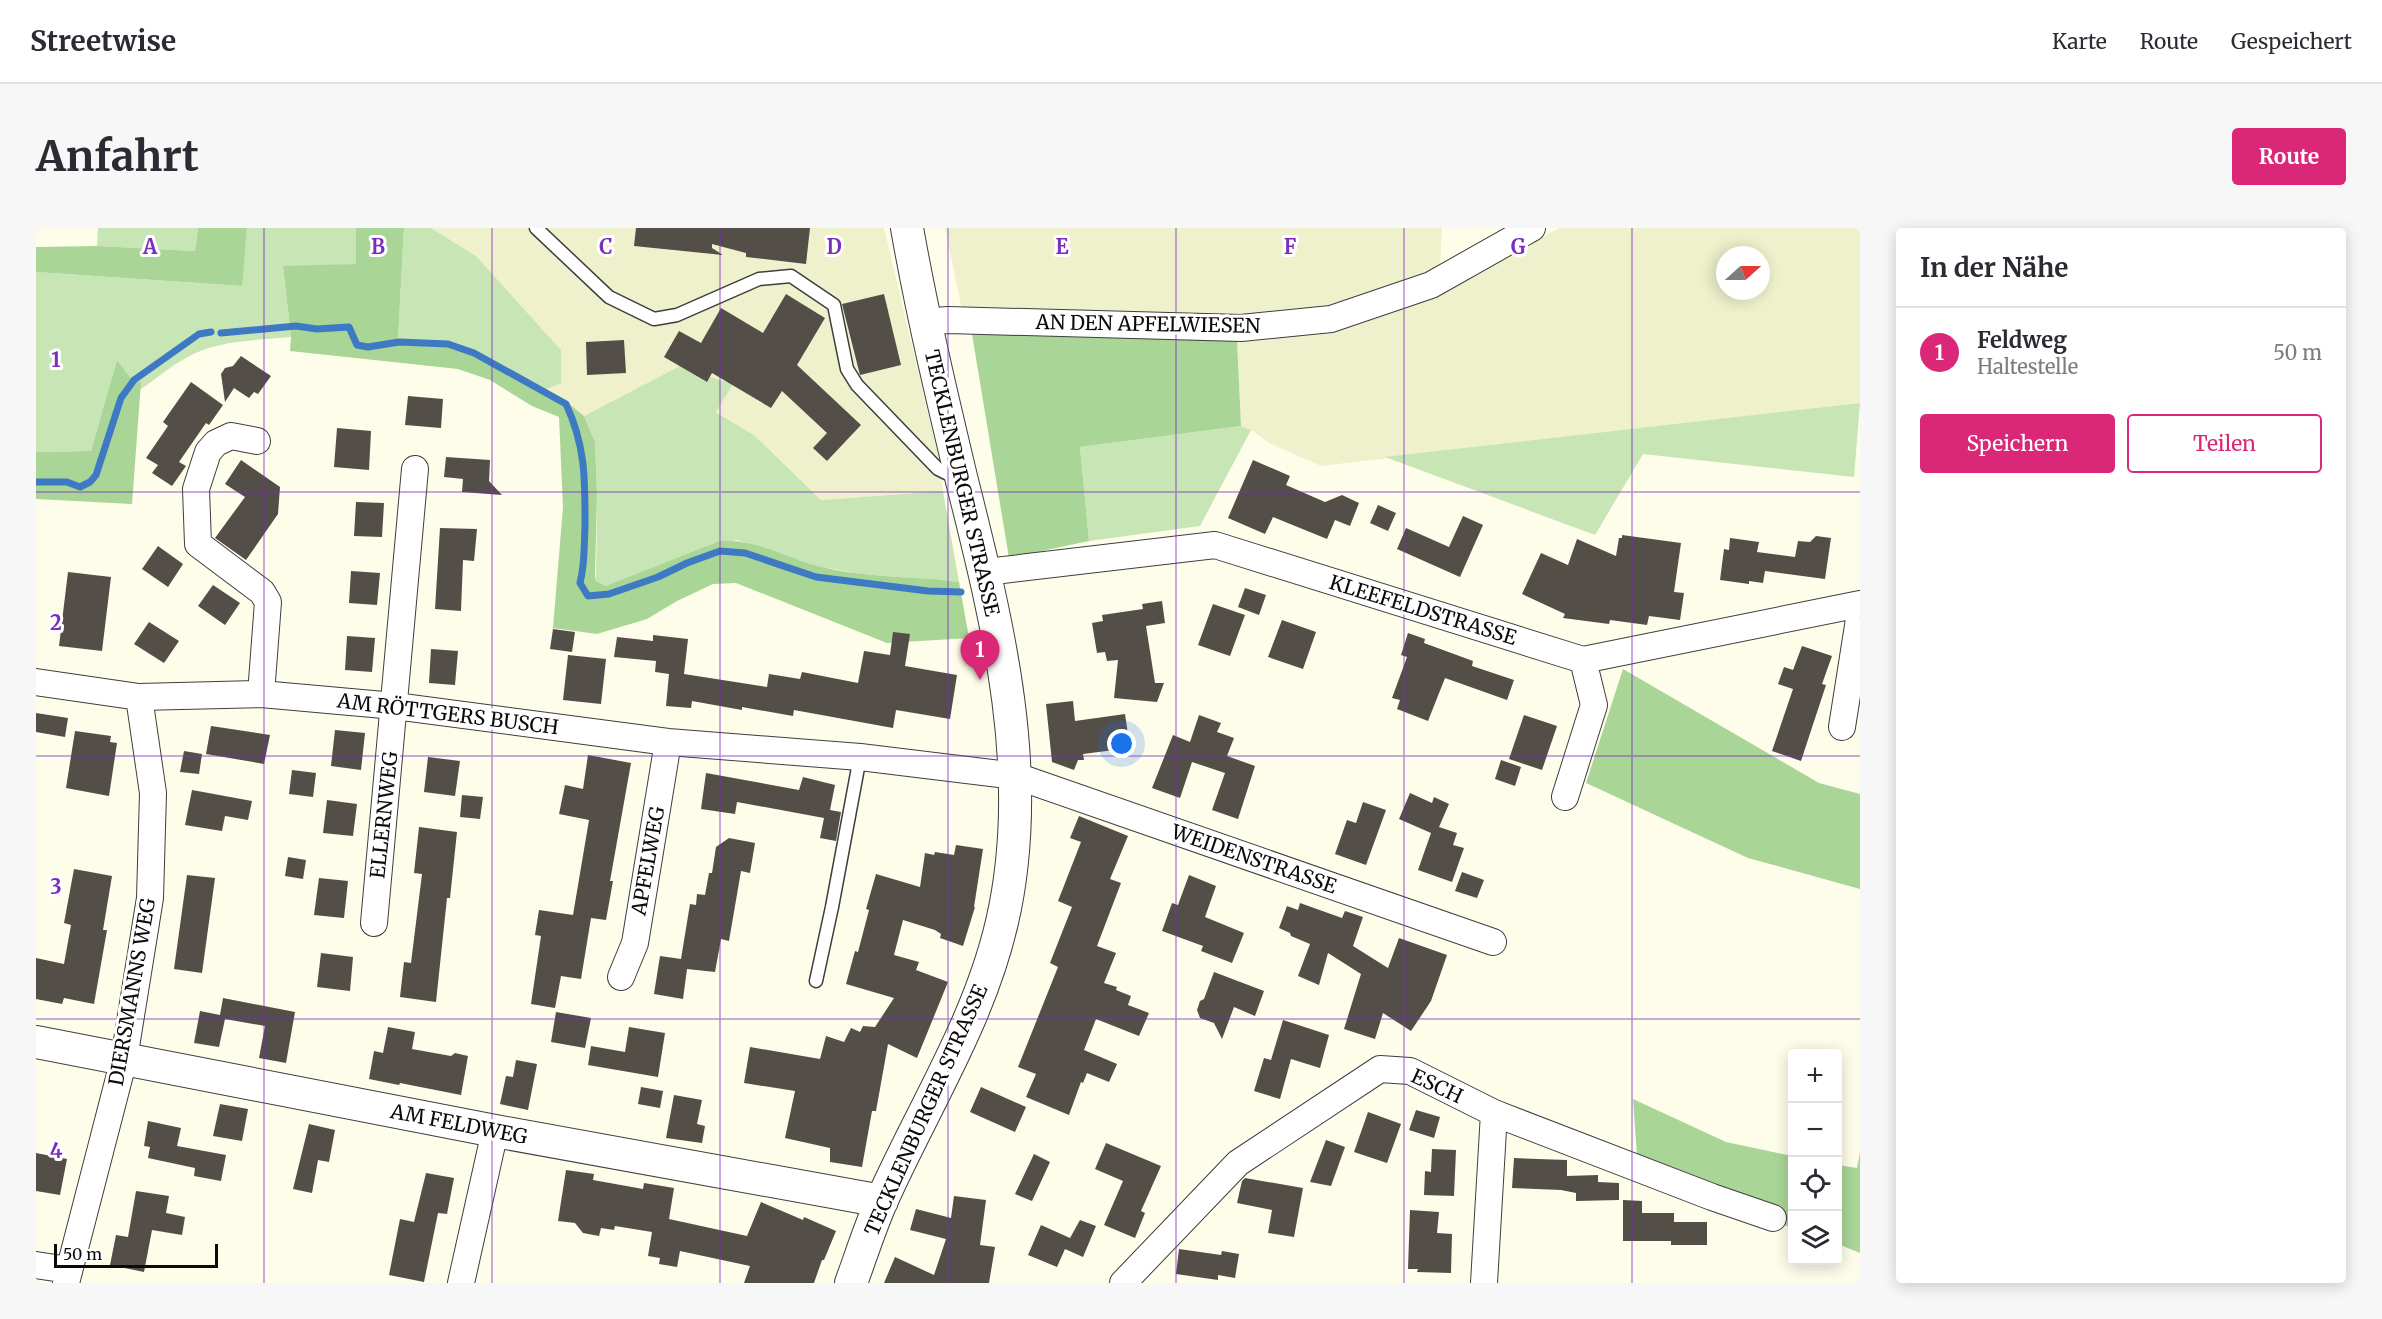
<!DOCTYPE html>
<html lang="de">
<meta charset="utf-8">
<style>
body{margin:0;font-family:Merriweather,serif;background:#f7f7f7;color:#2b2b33}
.controls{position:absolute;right:18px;bottom:18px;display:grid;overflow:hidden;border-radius:6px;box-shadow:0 3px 15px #0003}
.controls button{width:54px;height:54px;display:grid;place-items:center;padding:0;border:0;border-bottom:2px solid #e1e1e2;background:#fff;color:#2b2b33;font:30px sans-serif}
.compass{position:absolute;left:1680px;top:18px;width:54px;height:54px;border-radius:50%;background:#fff;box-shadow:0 3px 15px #0003;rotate:69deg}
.scale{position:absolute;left:18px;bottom:15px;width:164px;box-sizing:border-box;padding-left:6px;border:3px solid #0b0b0b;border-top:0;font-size:16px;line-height:21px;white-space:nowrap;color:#0b0b0b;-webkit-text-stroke:4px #fff;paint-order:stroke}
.you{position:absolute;left:1086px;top:516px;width:21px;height:21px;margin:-15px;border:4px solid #fff;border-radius:50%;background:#1a73e8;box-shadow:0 0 0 9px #1a73e833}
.badge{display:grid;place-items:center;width:39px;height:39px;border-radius:50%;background:#db2777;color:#fff;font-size:20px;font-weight:700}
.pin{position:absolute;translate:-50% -50px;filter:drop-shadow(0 2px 3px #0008)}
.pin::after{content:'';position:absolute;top:32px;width:21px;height:18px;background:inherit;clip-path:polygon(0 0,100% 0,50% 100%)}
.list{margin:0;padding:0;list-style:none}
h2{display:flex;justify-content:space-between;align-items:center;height:78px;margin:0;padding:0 24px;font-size:26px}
h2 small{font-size:20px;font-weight:400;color:#7c7c81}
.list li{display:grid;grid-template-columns:39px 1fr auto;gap:18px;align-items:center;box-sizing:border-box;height:90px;padding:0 24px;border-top:2px solid #e1e1e2}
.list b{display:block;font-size:22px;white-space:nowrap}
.list p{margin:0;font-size:20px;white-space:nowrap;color:#7c7c81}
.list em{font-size:20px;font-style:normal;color:#7c7c81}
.actions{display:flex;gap:12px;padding:18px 24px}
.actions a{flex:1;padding:14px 0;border:2px solid #db2777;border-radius:6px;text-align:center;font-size:21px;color:#db2777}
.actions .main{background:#db2777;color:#fff}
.icon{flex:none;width:33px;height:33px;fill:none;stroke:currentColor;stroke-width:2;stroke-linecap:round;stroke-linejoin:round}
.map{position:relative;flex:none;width:1824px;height:1055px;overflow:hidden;border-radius:6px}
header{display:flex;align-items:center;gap:36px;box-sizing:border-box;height:84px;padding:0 30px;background:#fff;border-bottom:2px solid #e1e1e2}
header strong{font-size:28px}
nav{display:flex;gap:33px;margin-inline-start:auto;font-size:21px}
.intro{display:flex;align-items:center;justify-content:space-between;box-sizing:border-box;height:144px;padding:0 36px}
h1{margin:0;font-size:42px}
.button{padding:15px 27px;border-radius:6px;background:#db2777;color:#fff;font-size:21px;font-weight:700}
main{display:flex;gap:36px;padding:0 36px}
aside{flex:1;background:#fff;border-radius:6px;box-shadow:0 3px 15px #0003}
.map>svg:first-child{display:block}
.farmland{fill:#eff1cc;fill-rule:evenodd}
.green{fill:#c8e5b6}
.forest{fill:#a9d597}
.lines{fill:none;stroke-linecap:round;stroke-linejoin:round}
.stream{stroke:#3e7ac4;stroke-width:7}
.building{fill:#534e48}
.service-casing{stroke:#3e3e3e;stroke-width:15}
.minor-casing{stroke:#3e3e3e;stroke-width:28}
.tertiary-casing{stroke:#3e3e3e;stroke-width:34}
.service{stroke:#fff;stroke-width:12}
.minor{stroke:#fff;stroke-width:26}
.tertiary{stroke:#fff;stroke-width:32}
.grid{fill:none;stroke:#7b2cbf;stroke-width:1.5;stroke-opacity:0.55}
.labels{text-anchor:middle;stroke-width:6;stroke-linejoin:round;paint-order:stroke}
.street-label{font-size:20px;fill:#0b0b0b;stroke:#fff}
.grid-label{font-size:20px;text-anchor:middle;font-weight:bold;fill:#7b2cbf;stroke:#fff;stroke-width:6;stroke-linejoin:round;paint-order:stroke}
</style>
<header>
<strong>Streetwise</strong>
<nav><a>Karte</a><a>Route</a><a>Gespeichert</a></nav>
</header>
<div class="intro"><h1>Anfahrt</h1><a class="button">Route</a></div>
<main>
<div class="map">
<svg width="1824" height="1055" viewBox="0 0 1824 1055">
<rect width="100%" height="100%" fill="#fefdea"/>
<path class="farmland" d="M395,0H848L903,231L907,263L785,272L718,207L680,183L696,157L671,154L644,138L548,188L531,174L508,162L525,154V122L440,28Z
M909,0H1406L1404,41L1300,78L1200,90L926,82Z
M1523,0H1824V175L1285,238L1233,215L1215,202L1205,198L1201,113L1300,101L1406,65ZM1689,27H1725V63H1689Z"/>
<path class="green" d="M62,0H162L159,23L61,18Z
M211,0H320L321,36L247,39L255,109C226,112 193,112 167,122C144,130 124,148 104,162V154H98L81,132L55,223L0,224V44L205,58Z
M368,0H395L440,28L525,122V155L508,162L438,123L412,114L362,112Z
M644,138L670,154L674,149L697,156L680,184L718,207L785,272L907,263L923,354L825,346L781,338L701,312L570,358L560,353L561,265L559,214L548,188Z
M1824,175L1818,249L1607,226L1559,307L1349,229Z
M1205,198L1215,202L1164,298L1053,313L1044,219Z"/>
<path class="forest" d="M162,0H211L206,58L0,44V19L61,18L159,23Z
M320,0H368L362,111L412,114L438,123L531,174L548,188L559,214L561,265L559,348L560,353L570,358L684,313C719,311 749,329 782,338C828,350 876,348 923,354L933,410L851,415L700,355L677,356L641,373L611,391L561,406L517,400L527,279L523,189L496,178L454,152L422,141L254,123L255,109L247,38L320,36Z
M936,106L1201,113L1205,198L1044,219L1053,313L973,330Z
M81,132L98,154H105L96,276L0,271V224L55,223Z
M1587,441L1783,555L1824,566V661L1712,630L1550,555Z
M1597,871L1690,914L1756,928V1000L1602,942Z
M1824,924V1025L1802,1016V937L1821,940Z"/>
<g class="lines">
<path class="stream" d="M185,105L260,98L281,101L313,99L321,117L332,119L363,114L412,116L438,125L530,176C550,219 549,253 549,299C548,318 549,336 544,355L552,368L573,366L622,349L651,335L684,323L709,325L780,349L892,363L925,364
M0,254H31L44,259L54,254L60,247L85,170L98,152L163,106L175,104"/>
</g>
<path class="building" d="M600,0H774L770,36L710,29V25L676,16V20L687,27L598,18Z
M750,66L789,90L761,137L825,197L791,233L777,220L791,205L746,163L735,180L676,145L671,154L628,129L643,103L665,115L685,80L727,105Z
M848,66L865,137L824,147L806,76Z
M588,112L590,145L551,147L550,114Z
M205,128L235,148L222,166L218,164L213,170L198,160L189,174L185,146L189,140L197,138Z
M155,154L187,177L173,197L170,195L143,234L150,238L136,258L116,245L122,237L110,230L132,198L127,194Z
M372,168L407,171L405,200L369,197Z
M301,200L335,203L333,242L298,239Z
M410,229L454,232L453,253L466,267L426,264L427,251L408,249Z
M205,232L244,259L242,286L210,332L179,310L209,269L189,256Z
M1217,232L1254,248L1250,257L1289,274L1306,267L1323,275L1314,298L1299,292L1291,311L1237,289L1229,306L1192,290Z
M320,274L348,275L346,309L318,308Z
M1342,277L1360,285L1352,303L1334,295Z
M1427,288L1447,297L1424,349L1361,321L1370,300L1413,319Z
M404,300L441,301L438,333L427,332L425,383L399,381Z
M1586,307L1645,315L1638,364L1648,365L1644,392L1613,388L1611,397L1574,392L1573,396L1527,390L1529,386L1486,366L1505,325L1532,337L1541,311L1580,328L1583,310H1586Z
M1780,308L1795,310L1789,351L1729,343L1727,355L1713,353V356L1684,352L1688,321L1693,322L1694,310L1723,314L1721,324L1759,329L1762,313L1774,314Z
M122,318L147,336L132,359L106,341Z
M315,343L344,345L341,377L313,375Z
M32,344L75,349L66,423L23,418Z
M177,357L204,375L189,397L162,378Z
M1209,360L1230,367L1223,387L1202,379Z
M1126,373L1129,395L1110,398L1119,455H1128L1121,474L1078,470L1082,432L1071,433L1069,424L1061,425L1056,395L1067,393L1066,387L1107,381L1106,376Z
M1177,376L1209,387L1194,428L1162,417Z
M1246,392L1280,404L1267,441L1232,429Z
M113,394L143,413L128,435L98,416Z
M517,401L539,404L536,424L514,421Z
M857,404L874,406L869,438L921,447L914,491L860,482L857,500L758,482L757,488L706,479V482L656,473L655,480L630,478L633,446L619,444L620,433L578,429L581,409L617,413V407L652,411L648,446L731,459L733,446L764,451L766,444L822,455L828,423L854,427Z
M1372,405L1389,411L1388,415L1437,433L1436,438L1478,452L1471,472L1409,450L1392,493L1361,481L1364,472L1356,470L1371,429L1365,427Z
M311,408L339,410L336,444L309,442Z
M1766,418L1796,428L1786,456L1790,457L1765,533L1736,523L1757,461L1742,456L1748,439L1757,442Z
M395,421L422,423L419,457L393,455Z
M532,427L570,431L565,476L527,472Z
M1037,473L1039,493L1089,486L1094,520L1047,526L1048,532H1042L1038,542L1016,534L1010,476Z
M0,485L32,490L29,509L0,504Z
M1163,487L1185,495L1181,504L1198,510L1191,528L1219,538L1202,591L1176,582L1189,545L1156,534L1144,570L1116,560L1137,507L1154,514Z
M1488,487L1521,498L1506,542L1473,531Z
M175,498L234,507L228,536L170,526Z
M299,502L329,505L325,542L295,538Z
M39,503L75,508L74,514L81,515L73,568L30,560Z
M148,523L166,526L163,546L144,544Z
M552,527L595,535L574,653H577L570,692L555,690L545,751L525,748L519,780L495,776L505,708L499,707L503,682L537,687L553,592L523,586L529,557L547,561Z
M392,529L424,533L419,568L388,564Z
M1465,532L1485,539L1479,558L1459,551Z
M256,542L280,545L277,569L253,566Z
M670,545L763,562L767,549L799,557L794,582L805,584L800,613L784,610L788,590L701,574L699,586L665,581Z
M156,562L216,573L212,592L189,588L186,603L149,597Z
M1374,565L1396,575L1398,569L1413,576L1403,599L1421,605L1417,617L1428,620L1416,654L1382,642L1395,605L1363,591Z
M426,567L447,569L444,591L424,589Z
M291,572L321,576L317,608L287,605Z
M1327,574L1350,582L1330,637L1299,626L1311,592L1320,595Z
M1043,588L1092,608L1074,651L1085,655L1061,718L1080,725L1068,755L1081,759L1080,762L1095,768L1092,777L1113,785L1103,808L1060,791L1048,822L1081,836L1073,854L1051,845L1047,855L1045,854L1033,887L990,869L1000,846L982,839L1022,739L1014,735L1036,679L1022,673L1045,614L1034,610Z
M383,599L421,604L414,670H411L400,774L364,769L368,734L375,735L386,646L378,645Z
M693,610L719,615L714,645L705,643L693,713L685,711L679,744L651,741L647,771L618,766L624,728L645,731L654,676L660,677L661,666L669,667L673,645H676L680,619Z
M920,617L947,621L938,679H939L927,718L904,710L905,706L899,702L867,692L858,727L883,734L880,742L912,754L881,830L852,816L840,883H836L826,939L794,934V920L749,910L759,863L708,855L714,819L784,831L790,808L808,814L815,800L824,804L827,798L839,799L858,770L810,756L819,723L822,724L833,682L830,681L840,646L884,659L889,625L898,627L899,624L918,627Z
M252,629L270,632L267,651L249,648Z
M38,641L76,648L67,702H71L58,776L28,770L26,776L0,771V730L28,736L35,697L28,695Z
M1426,644L1448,652L1441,670L1419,663Z
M151,647L179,650L166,745L138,741Z
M1153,647L1180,658L1169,689L1208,705L1196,735L1165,723L1167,718L1126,703L1136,675L1142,677Z
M283,650L312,653L308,690L278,687Z
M1264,675L1306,690L1309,683L1327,689L1317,718L1352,740L1363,710L1411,727L1395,773L1375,803L1347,785L1339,811L1308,801L1325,746L1292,725L1283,757L1262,748L1274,716L1255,708L1254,705L1243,700L1251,678L1262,682Z
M285,725L317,729L314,763L281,759Z
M1178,744L1228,763L1219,788L1198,779L1186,811L1178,795L1164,790L1161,782L1164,773L1168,771Z
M187,770L259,784L250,835L223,830L229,798L189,791L183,819L158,815L164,783L184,787Z
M520,784L555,790L549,820L515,814Z
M1247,792L1293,807L1284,840L1255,831L1244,871L1218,863L1228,830L1235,832Z
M352,799L379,804L376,821L415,828L419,825L432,828L425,867L364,855L363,857L333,851L338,823L347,825Z
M593,799L629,805L622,849L552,837L555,818L589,824Z
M480,832L501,836L492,882L464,876L470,848L477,849Z
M605,859L627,863L624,880L602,876Z
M945,859L990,879L979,904L934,884Z
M638,867L666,872L661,896L669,898L666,915L630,910Z
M184,876L212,881L206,913L177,908Z
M1380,882L1404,889L1398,910L1373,902Z
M1332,884L1365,896L1351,935L1318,924Z
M112,893L145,900L141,918L190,927L185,953L158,948L159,940L112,930L114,919L108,918Z
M273,896L299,902L293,934L282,932L276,965L257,961Z
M1290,912L1309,919L1295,958L1274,954Z
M1070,915L1125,938L1105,983L1109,985L1099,1010L1068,997L1087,953L1059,941Z
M1396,921L1420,922L1418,968L1388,967L1389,943L1395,944Z
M0,925L31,931L24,967L0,963Z
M998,926L1014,934L996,973L979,966Z
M1478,930L1531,932V948L1562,947V954L1583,955V972L1540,973V965L1525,962L1476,960Z
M530,942L558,946L557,952L607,961L608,955L638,960L633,991L711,1008L725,974L767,992L768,989L800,1003L788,1032H786L778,1055H708L714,1038L644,1023L641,1039L623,1036L624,1030L612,1028L616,1004L579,998L578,1002L565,1000L563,1008L547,1005L539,995L522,993Z
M390,945L418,950L411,986L402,985L388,1054L353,1047L364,991L378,994Z
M1209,950L1267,960L1258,1009L1232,1005L1236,982L1201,975L1206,953Z
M100,963L133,968L130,985L149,989L146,1007L116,1002L108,1044L74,1037L80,1007L92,1009Z
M918,968L950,972L944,1017L959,1019L953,1055H848L859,1029L898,1047L910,1011L874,1002L880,981L915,990Z
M1587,972L1606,973V985H1638V994H1671V1017H1635V1013H1587Z
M1374,982L1403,984L1401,1005L1416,1006L1415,1045L1381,1044L1382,1041H1372Z
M1044,992L1060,998L1047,1029L1029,1021L1021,1039L992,1027L1005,997L1034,1010Z
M1143,1021L1185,1027L1186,1023L1203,1026L1199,1050L1182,1047V1052L1140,1046Z"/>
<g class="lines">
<defs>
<path id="service" d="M500,0L573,69L618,91L641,87L723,51L755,48L798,77L811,141L821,157L902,241L920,250
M780,753L796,679L824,529"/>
<path id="minor" d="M887,94L912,92L1205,100L1295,91L1395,57L1496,0
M221,213L195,208L180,215L172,224L160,261L162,316L226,364L232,374L225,466
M950,344L1179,317L1547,432L1824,376
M0,454L103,469L225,466L359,478L632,514L824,529L980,548L1457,714
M1806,499L1824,385
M1529,569L1558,477L1547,432
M338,695L379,241
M585,749L599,715L632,514
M0,1037L33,1042
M30,1055L88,831L114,670L117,565L103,469
M425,1055L459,903
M1087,1055L1202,935L1344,841L1374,843L1458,885L1676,969L1737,990
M1448,1055L1458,885"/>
<path id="tertiary" d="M0,814L459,903L846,973
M815,1055C825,1028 834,999 846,972C887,880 943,794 966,694C1000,547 962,396 926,253C906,169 886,85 871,0"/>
</defs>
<use href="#service" class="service-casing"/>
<use href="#minor" class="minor-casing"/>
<use href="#tertiary" class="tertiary-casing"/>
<use href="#service" class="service"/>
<use href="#minor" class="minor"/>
<use href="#tertiary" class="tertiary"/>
</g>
<path class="grid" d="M228,0V1055M456,0V1055M684,0V1055M912,0V1055M1140,0V1055M1368,0V1055M1596,0V1055M0,264H1824M0,528H1824M0,791H1824"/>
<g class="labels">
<g class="street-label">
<text transform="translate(1112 96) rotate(1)" y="7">AN DEN APFELWIESEN</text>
<text transform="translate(926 255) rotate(77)" y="7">TECKLENBURGER STRASSE</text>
<text transform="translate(1387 382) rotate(17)" y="7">KLEEFELDSTRASSE</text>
<text transform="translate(412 486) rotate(7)" y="7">AM RÖTTGERS BUSCH</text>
<text transform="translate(348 587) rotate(-84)" y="7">ELLERNWEG</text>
<text transform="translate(1218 631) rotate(19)" y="7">WEIDENSTRASSE</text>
<text transform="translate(612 633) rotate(-80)" y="7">APFELWEG</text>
<text transform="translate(96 764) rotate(-80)" y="7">DIERSMANNS WEG</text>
<text transform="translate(1401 858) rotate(25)" y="7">ESCH</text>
<text transform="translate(890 882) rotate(-66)" y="7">TECKLENBURGER STRASSE</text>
<text transform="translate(423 896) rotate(11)" y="7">AM FELDWEG</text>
</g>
</g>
<g class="grid-label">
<text x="114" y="26">A</text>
<text x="342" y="26">B</text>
<text x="570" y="26">C</text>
<text x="798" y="26">D</text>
<text x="1026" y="26">E</text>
<text x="1254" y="26">F</text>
<text x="1482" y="26">G</text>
<text x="20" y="139">1</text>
<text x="20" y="402">2</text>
<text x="20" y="666">3</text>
<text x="20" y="930">4</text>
</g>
</svg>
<div class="controls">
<button>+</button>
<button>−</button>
<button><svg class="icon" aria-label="locate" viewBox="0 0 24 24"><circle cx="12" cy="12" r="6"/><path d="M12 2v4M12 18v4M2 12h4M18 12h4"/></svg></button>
<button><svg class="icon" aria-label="layers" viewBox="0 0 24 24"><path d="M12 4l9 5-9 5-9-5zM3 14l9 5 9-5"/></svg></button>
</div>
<svg class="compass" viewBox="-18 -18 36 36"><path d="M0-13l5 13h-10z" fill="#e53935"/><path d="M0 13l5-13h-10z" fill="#7c7c81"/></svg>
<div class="scale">50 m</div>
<div class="you"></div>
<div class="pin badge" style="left:944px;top:452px">1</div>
</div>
<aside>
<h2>In der Nähe<small></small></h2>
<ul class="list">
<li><span class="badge">1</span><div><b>Feldweg</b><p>Haltestelle</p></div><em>50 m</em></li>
</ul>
<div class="actions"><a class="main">Speichern</a><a>Teilen</a></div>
</aside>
</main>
